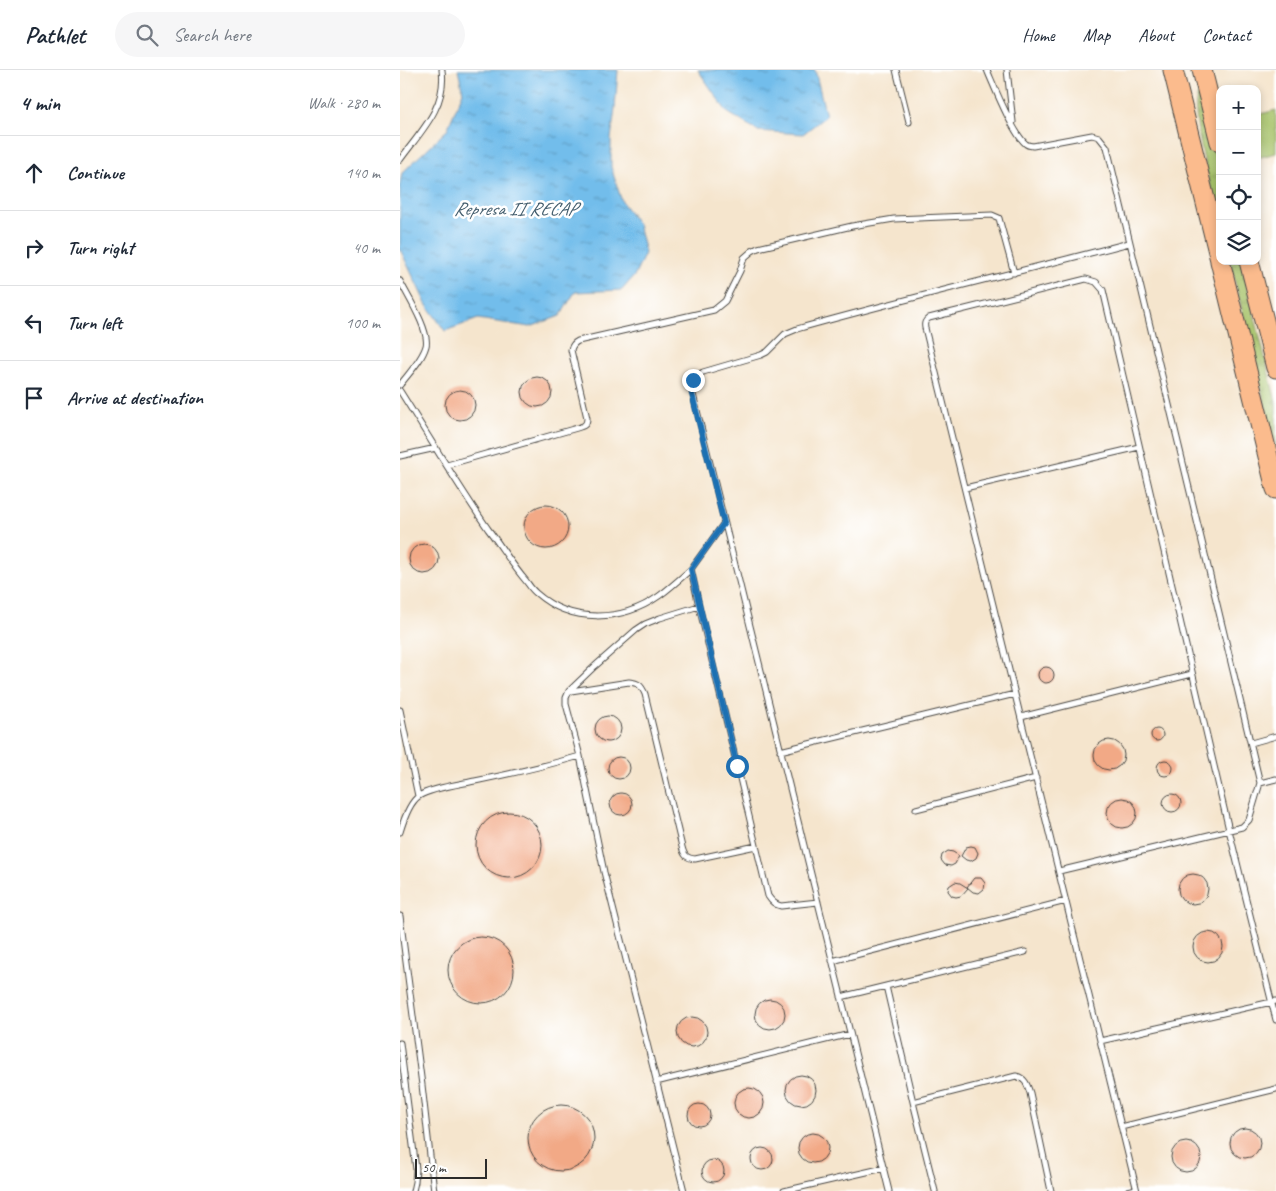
<!DOCTYPE html>
<meta charset="utf-8">
<style>
body{margin:0;font-family:Caveat,sans-serif;background:#f6f6f7;color:#1f2937}
.controls{position:absolute;right:15px;top:15px;display:grid;overflow:hidden;border-radius:10px;box-shadow:0 2px 8px #0003}
.controls button{width:45px;height:45px;display:grid;place-items:center;padding:0;border:0;border-bottom:1px solid #e0e1e3;background:#fff;color:#1f2937;font:25px sans-serif}
.scale{position:absolute;left:15px;bottom:12px;width:72px;box-sizing:border-box;padding-left:5px;border:2px solid #2b2b2b;border-top:0;font-size:14px;line-height:18px;white-space:nowrap;color:#2b2b2b;-webkit-text-stroke:4px #fff;paint-order:stroke}
.stop{position:absolute;width:15px;height:15px;margin:-11px;border:4px solid #1f6fb2;border-radius:50%;background:#fff}
.stop.end{background:#1f6fb2;border-color:#fff;box-shadow:0 1px 5px #0008}
.list{margin:0;padding:0;list-style:none}
h2{display:flex;justify-content:space-between;align-items:center;height:65px;margin:0;padding:0 20px;font-size:21px}
h2 small{font-size:16px;font-weight:400;color:#747a83}
.list li{display:grid;grid-template-columns:32px 1fr auto;gap:15px;align-items:center;box-sizing:border-box;height:75px;padding:0 20px;border-top:1px solid #e0e1e3}
.list b{display:block;font-size:19px;white-space:nowrap}
.list em{font-size:16px;font-style:normal;color:#747a83}
.icon{flex:none;width:28px;height:28px;fill:none;stroke:currentColor;stroke-width:2;stroke-linecap:round;stroke-linejoin:round}
.map{position:relative;flex:none;width:876px;height:1121px;overflow:hidden}
header{display:flex;align-items:center;gap:30px;box-sizing:border-box;height:70px;padding:0 25px;background:#fff;border-bottom:1px solid #e0e1e3}
header strong{font-size:24px}
nav{display:flex;gap:28px;margin-inline-start:auto;font-size:18px}
.search{width:350px;height:45px;background:#f6f6f7;display:flex;align-items:center;gap:12px;box-sizing:border-box;padding:0 18px;border-radius:28px;color:#747a83;font-size:19px}
main{display:flex}
aside{flex:1;background:#fff}
.map>svg:first-child{display:block}
.grass{fill:url(#grass-tufts);stroke:#69774a}
.park{fill:#a7c36a;stroke:#69774a}
.water{fill:url(#water-ripples);stroke:#4e748b}
.building{fill:#f2a986}
.lines{fill:none;stroke-linecap:round;stroke-linejoin:round}
.lane-casing{stroke:#494743;stroke-width:7}
.highway-casing{stroke:#494743;stroke-width:21}
.lane{stroke:#fff;stroke-width:5}
.highway{stroke:#fbbb8d;stroke-width:19}
.route{stroke:#1f6fb2;stroke-width:6}
.labels{text-anchor:middle;stroke-width:5;stroke-linejoin:round;paint-order:stroke}
.water-label{font-size:19px;font-style:italic;fill:#445e6e;stroke:#fff}
</style>
<header>
<strong>Pathlet</strong>
<div class="search"><svg class="icon" aria-label="search" viewBox="0 0 24 24"><circle cx="10" cy="10" r="6"/><path d="M15 15l6 6"/></svg>Search here</div>
<nav><a>Home</a><a>Map</a><a>About</a><a>Contact</a></nav>
</header>
<main>
<aside>
<h2>4 min<small>Walk · 280 m</small></h2>
<ul class="list">
<li><svg class="icon" aria-label="ahead" viewBox="0 0 24 24"><path d="M12 20V5M6 11l6-6 6 6"/></svg><div><b>Continue</b></div><em>140 m</em></li>
<li><svg class="icon" aria-label="right" viewBox="0 0 24 24"><path d="M7 20v-9h11M14 6l5 5-5 5"/></svg><div><b>Turn right</b></div><em>40 m</em></li>
<li><svg class="icon" aria-label="left" viewBox="0 0 24 24"><path d="M17 20v-9H6M10 6l-5 5 5 5"/></svg><div><b>Turn left</b></div><em>100 m</em></li>
<li><svg class="icon" aria-label="arrive" viewBox="0 0 24 24"><path d="M6 21V4h12l-3 4 3 4H6"/></svg><div><b>Arrive at destination</b></div></li>
</ul>
</aside>
<div class="map">
<svg width="876" height="1121" viewBox="0 0 876 1121">
<defs>
<pattern id="grass-tufts" width="24" height="20" patternUnits="userSpaceOnUse" patternTransform="scale(1.25)"><rect width="24" height="20" fill="#a7c36a"/><path d="M3 7l-1-3M5 7V3M7 7l1-3M15 17l-1-3M17 17v-4M19 17l1-3" fill="none" stroke="#889f57"/></pattern>
<pattern id="water-ripples" width="26" height="14" patternUnits="userSpaceOnUse" patternTransform="scale(1.25)"><rect width="26" height="14" fill="#72bdeb"/><path d="M2 4q2-2 4 0t4 0M15 11q2-2 4 0t4 0" fill="none" stroke="#5e9abf"/></pattern>
</defs>
<rect width="100%" height="100%" fill="#fff"/>
<filter id="ink" filterUnits="userSpaceOnUse"><feTurbulence type="fractalNoise" baseFrequency=".02" numOctaves="2"/><feDisplacementMap in="SourceGraphic" scale="10" xChannelSelector="R" yChannelSelector="G"/><feConvolveMatrix kernelMatrix="1 2 1 2 8 2 1 2 1" color-interpolation-filters="sRGB"/></filter>
<filter id="wash" filterUnits="userSpaceOnUse"><feTurbulence type="fractalNoise" baseFrequency=".0096" numOctaves="4" result="noise"/><feDisplacementMap in="SourceGraphic" scale="20" xChannelSelector="R" yChannelSelector="G"/><feGaussianBlur stdDeviation="1.12" result="paint"/><feColorMatrix in="noise" values="0 0 0 0 0 0 0 0 0 0 0 0 0 0 0 0 0 1.4 0 .05"/><feComposite in="paint" operator="in"/></filter>
<g filter="url(#wash)">
<rect width="100%" height="100%" fill="#f5e5cd"/>
<path class="grass" d="M798,25L800,26L820,105V151C814,128 788,41 798,25Z
M830,191H841L876,332V379Z"/>
<path class="park" d="M876,40V83L857,88V45Z"/>
<path class="water" d="M58,0H218L215,38L211,69V97L222,132L238,154L245,183L235,205L222,220L175,222L160,246L130,257L78,249L45,261L26,234L0,179V115L2,103L47,60L63,22Z
M298,0H415L426,46L403,64L358,61L327,42Z"/>
<g id="blocks">
<path class="building" d="M122 322a15 15 0 1 1 30 0a15 15 0 1 1-30 0Z
M45 335a15 15 0 1 1 30 0a15 15 0 1 1-30 0Z
M124 457a22 22 0 1 1 44 0a22 22 0 1 1-44 0Z
M9 489a15 15 0 1 1 30 0a15 15 0 1 1-30 0Z
M638 605a8 8 0 1 1 16 0a8 8 0 1 1-16 0Z
M195 659a13 13 0 1 1 26 0a13 13 0 1 1-26 0Z
M751 665a6 6 0 1 1 12 0a6 6 0 1 1-12 0Z
M694 685a15 15 0 1 1 30 0a15 15 0 1 1-30 0Z
M208 698a11 11 0 1 1 22 0a11 11 0 1 1-22 0Z
M757 698a8 8 0 1 1 16 0a8 8 0 1 1-16 0Z
M210 734a11 11 0 1 1 22 0a11 11 0 1 1-22 0Z
M763 733a9 9 0 1 1 18 0a9 9 0 1 1-18 0Z
M707 743a15 15 0 1 1 30 0a15 15 0 1 1-30 0Z
M76 775a33 33 0 1 1 66 0a33 33 0 1 1-66 0Z
M571,776L575,777L578,783L576,788L571,791L566,790L561,786L566,777Z
M548,781L553,782L559,786L555,794L551,796L545,795L541,790L542,785Z
M778 819a15 15 0 1 1 30 0a15 15 0 1 1-30 0Z
M574,808H581L585,813L584,819L579,823L573,822L567,817Z
M555,812L560,813L568,818L561,826L556,827L552,826L548,821L549,816Z
M793 877a15 15 0 1 1 30 0a15 15 0 1 1-30 0Z
M48 900a33 33 0 1 1 66 0a33 33 0 1 1-66 0Z
M355 944a15 15 0 1 1 30 0a15 15 0 1 1-30 0Z
M277 962a15 15 0 1 1 30 0a15 15 0 1 1-30 0Z
M386 1020a15 15 0 1 1 30 0a15 15 0 1 1-30 0Z
M334 1033a15 15 0 1 1 30 0a15 15 0 1 1-30 0Z
M288 1045a11 11 0 1 1 22 0a11 11 0 1 1-22 0Z
M128 1068a33 33 0 1 1 66 0a33 33 0 1 1-66 0Z
M830 1073a15 15 0 1 1 30 0a15 15 0 1 1-30 0Z
M398 1078a15 15 0 1 1 30 0a15 15 0 1 1-30 0Z
M771 1087a15 15 0 1 1 30 0a15 15 0 1 1-30 0Z
M351 1089a11 11 0 1 1 22 0a11 11 0 1 1-22 0Z
M302 1101a11 11 0 1 1 22 0a11 11 0 1 1-22 0Z"/>
</g>
</g>
<g filter="url(#ink)">
<use href="#blocks" fill-opacity="0" stroke="#494743" stroke-width="1"/>
<g class="lines">
<defs>
<path id="lane" d="M496,0L509,52
M587,0C594,16 613,64 626,74C629,76 629,75 633,76L692,65L699,67L707,77L860,713L849,750L842,757L659,801
M607,0L613,52
M0,90C20,62 47,37 42,0
M0,211C7,225 30,261 26,276C22,290 9,303 0,315
M0,321C29,367 57,414 88,459C101,476 112,495 126,511C129,515 132,520 136,523C171,554 222,552 259,526C270,518 281,508 291,499
M0,386L36,378
M47,395L177,358C184,356 187,355 187,348L171,280C172,275 174,273 178,271L314,240L325,231L340,201L344,188L352,181L358,178L452,156L494,149L592,145L599,148L600,152L614,203
M565,418L739,377
M299,536L291,499L324,453
M171,621L229,612C239,613 241,615 245,624L282,777C284,785 286,788 295,789L356,776
M0,640L18,726
M621,647L792,604
M851,673L876,666
M380,681L615,624
M180,686L204,802L284,1121
M860,713L876,709
M516,739L636,708
M0,762C3,752 10,732 19,726C31,718 61,714 75,711C110,704 145,696 180,686L166,634V628L169,621L195,596L236,560L245,554L260,548L299,536L368,826C372,832 375,835 381,836L418,832
M0,846L22,1015L34,1121
M432,891L666,831
M486,916L625,882
M441,927L486,916L513,1032L535,1121
M700,971L876,931
M0,973L16,1099L15,1112L13,1121
M256,1012L450,964
M513,1032L616,1006C625,1008 627,1014 630,1023L651,1121
M721,1057L876,1019
M384,1121L484,1098
M489,1121L291,316C293,309 297,306 303,302L361,285L367,282L385,264L397,259C507,228 619,202 729,173
M728,1121L736,1119
M737,1121L525,258C524,253 525,251 529,248L686,209L696,212L703,220L829,760L876,950"/>
<path id="highway" d="M773,0L820,190
M802,0L820,72
M820,191L876,419
M849,191L876,298"/>
</defs>
<use href="#lane" class="lane-casing"/>
<use href="#highway" class="highway-casing"/>
<use href="#lane" class="lane"/>
<use href="#highway" class="highway"/>
</g>
</g>
<g class="lines" filter="url(#ink)">
<path class="route" d="M293,310L291,316L292,324L324,453L291,499L337,696"/>
</g>
<g class="labels">
<g class="water-label">
<text x="115" y="145">Represa II RECAP</text>
</g>
</g>
</svg>
<div class="controls">
<button>+</button>
<button>−</button>
<button><svg class="icon" aria-label="locate" viewBox="0 0 24 24"><circle cx="12" cy="12" r="6"/><path d="M12 2v4M12 18v4M2 12h4M18 12h4"/></svg></button>
<button><svg class="icon" aria-label="layers" viewBox="0 0 24 24"><path d="M12 4l9 5-9 5-9-5zM3 14l9 5 9-5"/></svg></button>
</div>
<div class="scale">50 m</div>
<div class="stop" style="left:337px;top:696px"></div>
<div class="stop end" style="left:293px;top:310px"></div>
</div>
</main>
